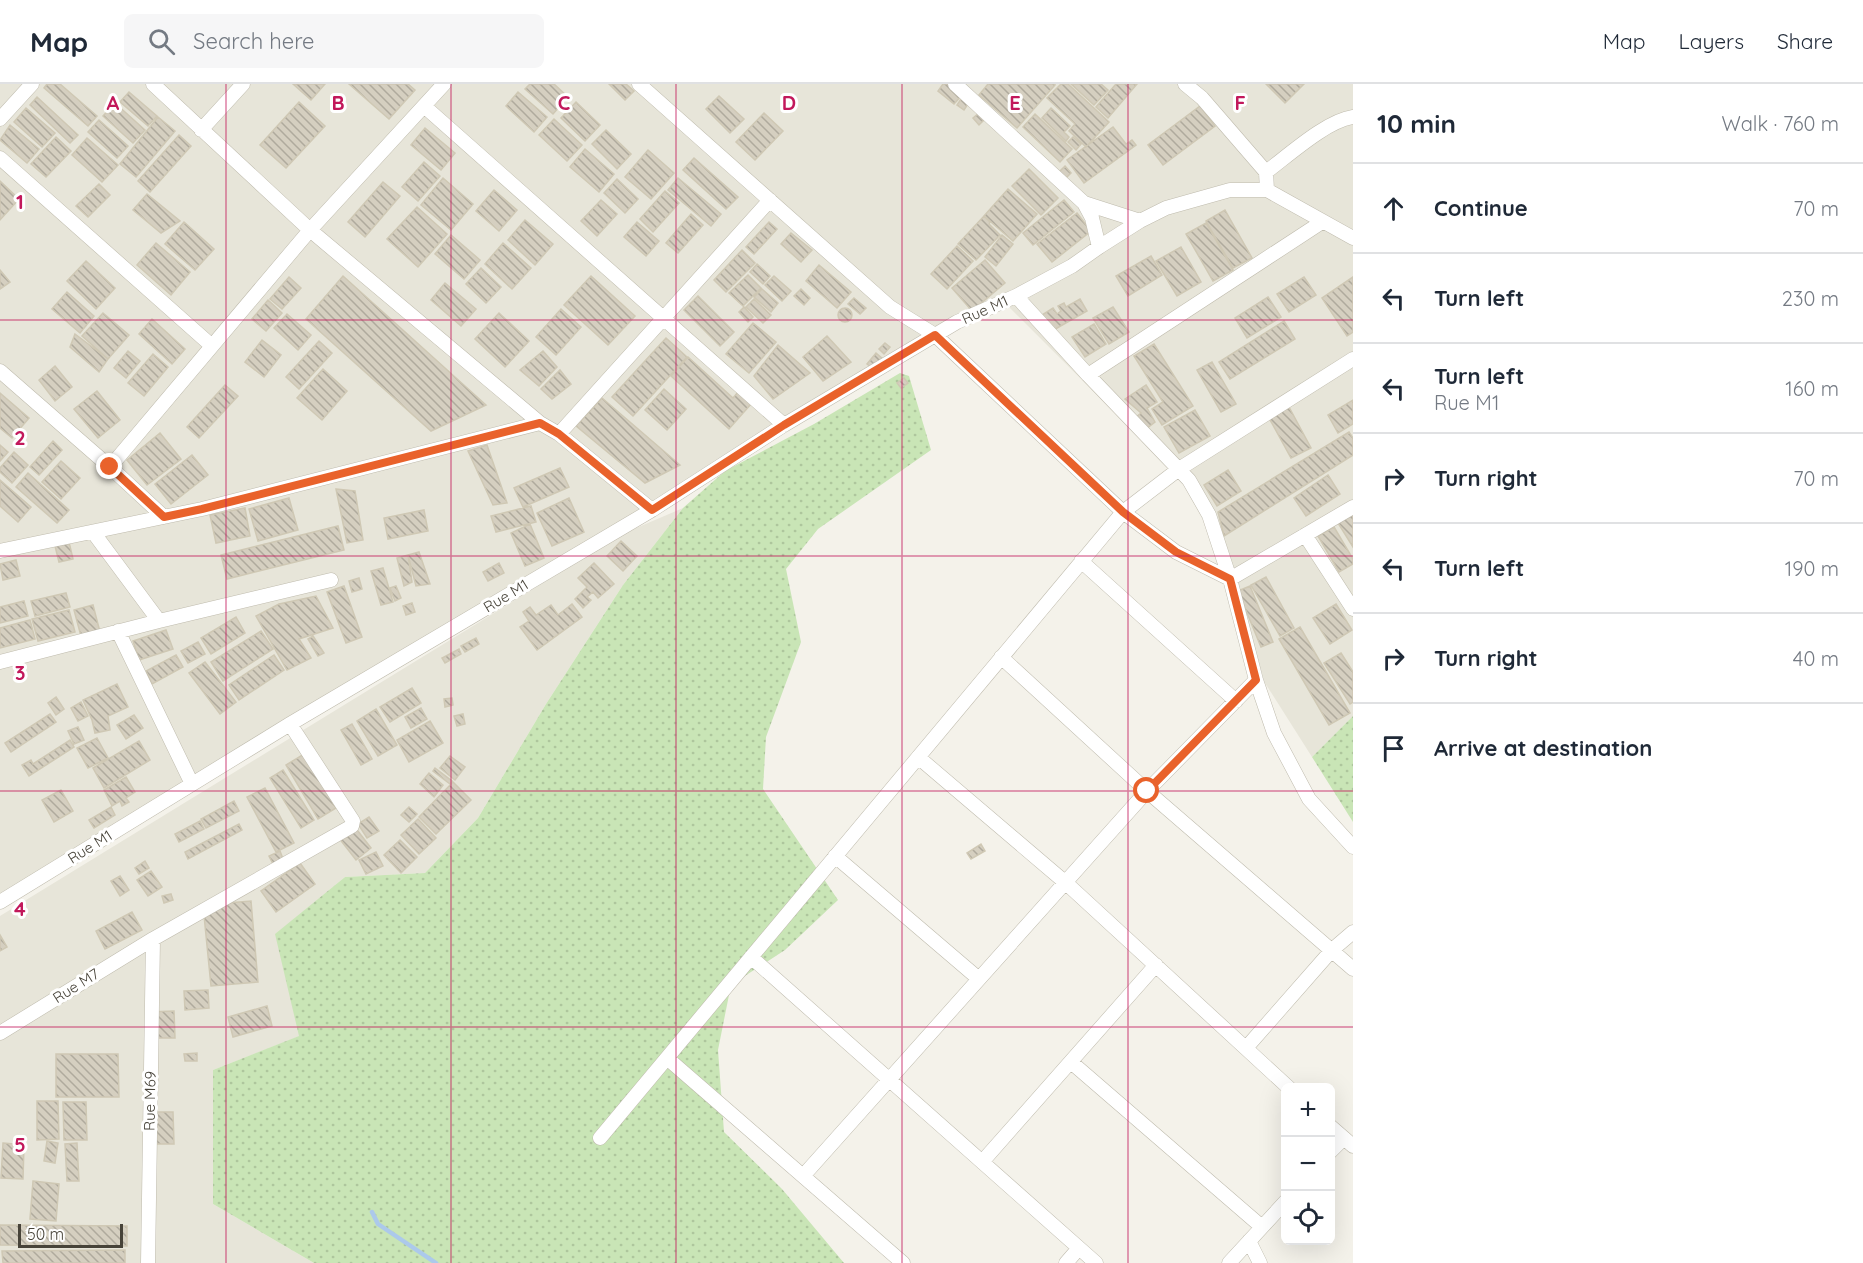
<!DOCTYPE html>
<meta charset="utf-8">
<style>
body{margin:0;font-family:Quicksand,sans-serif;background:#f6f6f7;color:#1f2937}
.controls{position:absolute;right:18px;bottom:18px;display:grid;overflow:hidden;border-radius:9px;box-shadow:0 6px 24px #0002}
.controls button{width:54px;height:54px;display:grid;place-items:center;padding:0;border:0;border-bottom:2px solid #e0e1e3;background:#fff;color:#1f2937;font:30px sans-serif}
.scale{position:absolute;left:18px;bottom:15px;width:105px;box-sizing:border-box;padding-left:6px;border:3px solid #474339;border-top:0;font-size:16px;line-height:21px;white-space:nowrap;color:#474339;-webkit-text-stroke:4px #fff;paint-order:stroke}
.stop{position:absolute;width:18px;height:18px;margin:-14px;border:4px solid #e9622b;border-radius:50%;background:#fff}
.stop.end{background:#e9622b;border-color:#fff;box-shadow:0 2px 6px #0008}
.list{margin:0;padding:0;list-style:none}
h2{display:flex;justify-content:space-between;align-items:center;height:78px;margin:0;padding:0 24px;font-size:26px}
h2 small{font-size:20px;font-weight:400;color:#747a83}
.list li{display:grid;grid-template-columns:39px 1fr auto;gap:18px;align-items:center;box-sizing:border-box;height:90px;padding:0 24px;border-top:2px solid #e0e1e3}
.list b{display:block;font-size:22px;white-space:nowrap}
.list p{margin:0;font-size:20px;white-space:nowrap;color:#747a83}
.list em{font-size:20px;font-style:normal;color:#747a83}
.icon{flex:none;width:33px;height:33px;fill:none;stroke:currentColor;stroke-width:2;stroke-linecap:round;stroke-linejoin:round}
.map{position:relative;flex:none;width:1353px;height:1179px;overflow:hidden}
header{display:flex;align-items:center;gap:36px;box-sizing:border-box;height:84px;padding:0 30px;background:#fff;border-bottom:2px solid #e0e1e3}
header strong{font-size:28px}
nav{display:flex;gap:33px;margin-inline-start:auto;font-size:21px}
.search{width:420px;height:54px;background:#f6f6f7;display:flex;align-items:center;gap:15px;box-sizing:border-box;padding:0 21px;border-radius:9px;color:#747a83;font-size:22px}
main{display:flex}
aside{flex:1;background:#fff}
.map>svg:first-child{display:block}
.residential{fill:#e7e5d9}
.grass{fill:url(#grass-dots)}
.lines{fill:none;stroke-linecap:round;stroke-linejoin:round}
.stream{stroke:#acc9eb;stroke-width:4.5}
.building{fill:url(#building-back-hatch);stroke:#cfc8b4;stroke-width:1.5}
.minor-casing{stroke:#bfbbad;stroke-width:15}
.minor{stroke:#fff;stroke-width:14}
.route{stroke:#e9622b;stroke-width:8}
.grid{fill:none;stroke:#c2185b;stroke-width:1.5;stroke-opacity:0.55}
.labels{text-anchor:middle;stroke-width:6;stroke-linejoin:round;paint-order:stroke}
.street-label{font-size:15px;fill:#474339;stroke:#fff}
.grid-label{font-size:20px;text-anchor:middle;font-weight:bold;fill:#c2185b;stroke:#fff;stroke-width:6;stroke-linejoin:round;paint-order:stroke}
</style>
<header>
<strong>Map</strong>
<div class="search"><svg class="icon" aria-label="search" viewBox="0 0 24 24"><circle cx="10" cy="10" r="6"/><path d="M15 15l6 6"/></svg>Search here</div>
<nav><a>Map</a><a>Layers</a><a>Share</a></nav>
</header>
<main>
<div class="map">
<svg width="1353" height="1179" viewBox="0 0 1353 1179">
<defs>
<pattern id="grass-dots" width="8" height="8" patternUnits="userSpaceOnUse" patternTransform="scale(1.5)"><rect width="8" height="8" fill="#c9e5b6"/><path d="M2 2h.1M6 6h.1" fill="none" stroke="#aec69d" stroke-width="1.8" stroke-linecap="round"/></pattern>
<pattern id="building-back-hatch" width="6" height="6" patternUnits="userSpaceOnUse" patternTransform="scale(1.5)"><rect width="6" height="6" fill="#d5cfc0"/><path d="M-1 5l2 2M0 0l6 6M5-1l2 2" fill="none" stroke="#afaa9d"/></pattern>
</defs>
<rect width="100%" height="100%" fill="#f4f2ea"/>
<path class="residential" d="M0,0H1353V632L1312,673L1265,599L1212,426L1009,223L1014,210L0,812Z
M683,424L623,501L546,620L478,734L425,789L345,793L276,850L300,952L213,986V1120L314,1179H0V832L595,467L613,454Z"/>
<path class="grass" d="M900,289L909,292L931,366L818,445L786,485L801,558L766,653L763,705L838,816L785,866L731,901L718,966L724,1048L782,1105L844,1179H314L213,1120V986L299,952L275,850L345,793L425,789L478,734L546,620L623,501L683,424L725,387L814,340Z
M1353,632V738L1312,673Z"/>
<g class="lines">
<path class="stream" d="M372,1128L378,1140L436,1179"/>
</g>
<path class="building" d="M47,0H60L97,32L88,42L44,4Z
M293,0H325L311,16Z
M349,0H408L415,6L389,35Z
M530,0H554L568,13L553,30L525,5Z
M609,0H626L634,7L625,16Z
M943,0H950L963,10L954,20L938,7Z
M988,0H1055V1L1017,44L979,11Z
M1061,0H1068L1109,38L1086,63L1069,47L1075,40L1047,14Z
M1071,0H1101L1108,6L1094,21Z
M1116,0H1137L1108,34L1096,23Z
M1266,0H1304L1285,19Z
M129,8L157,32L148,42L120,18Z
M518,8L547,33L534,48L506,22Z
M719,12L744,35L730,49L706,25Z
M963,12L970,17L964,26L957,21Z
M37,13L78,51L70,59L30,21Z
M299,18L325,42L286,84L260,61Z
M576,18L600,41L585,57L561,34Z
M115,19L145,46L133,59L103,32Z
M1200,22L1215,42L1163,81L1148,61Z
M26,24L55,49L42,63L14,38Z
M1051,24L1070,42L1064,48L1069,53L1066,57L1042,34Z
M764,29L783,47L755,76L736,58Z
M979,29L985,35L979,41L973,34Z
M1035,30L1072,65L1060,78L1023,43Z
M158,33L175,47L136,93L120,80Z
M554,35L582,61L567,77L539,51Z
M99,36L128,62L117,74L88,48Z
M10,41L39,65L27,79L0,56Z
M1113,43L1126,60L1132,56L1136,61L1084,99L1067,76Z
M425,44L455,69L441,86L411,61Z
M606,46L631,70L617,85L592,60Z
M179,51L191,62L150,108L138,97Z
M56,53L71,67L46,93L31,80Z
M1073,53L1081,60L1076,66L1068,58Z
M87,54L118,81L102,98L72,71Z
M585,65L614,90L599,108L570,83Z
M648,66L674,89L651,115L625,93Z
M694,74L738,113L726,125L683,86Z
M424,78L440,92L418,117L402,103Z
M1065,82L1071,89L1066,94L1059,88Z
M1029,85L1058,114L1041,131L1012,102Z
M443,94L473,120L451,146L421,121Z
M678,94L721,130L711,142L668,106Z
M617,95L638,115L625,129L604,109Z
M0,97L19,115L0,136Z
M383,98L400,112L365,153L348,138Z
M99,100L110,111L88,133L76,122Z
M1008,105L1037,130L1013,157L984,132Z
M494,106L517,126L499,147L476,127Z
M665,107L679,119L653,148L640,135Z
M147,110L180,137L161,149L133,126Z
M601,116L617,130L597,152L581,137Z
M1064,116L1074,128L1033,161L1023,149Z
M417,123L447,150L418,183L387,155Z
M1225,126L1252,174L1233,184L1206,137Z
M1077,129L1091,147L1052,178L1037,160Z
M691,130L703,141L678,169L666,159Z
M984,132L990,138L989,140L1000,151L976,176L958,160Z
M525,136L553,160L535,181L508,156Z
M184,138L214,165L195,186L165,160Z
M637,138L659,157L646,172L624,153Z
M769,138L777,145L754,170L746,163Z
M1206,139L1233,186L1213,197L1186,150Z
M791,149L812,166L801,178L781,160Z
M451,151L480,176L464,195L435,170Z
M1002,151L1013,160L996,182L985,173Z
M156,159L190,188L171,211L137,181Z
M503,159L531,184L512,205L485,180Z
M957,162L973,177L947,205L931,190Z
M1181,163L1201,198L1177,212L1156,177Z
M742,166L755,179L726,208L714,196Z
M1151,172L1162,191L1128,212L1116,192Z
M985,176L1005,199L972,227L952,204Z
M86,177L115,204L96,225L67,197Z
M757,180L770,192L763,200L750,188Z
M819,181L851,208L837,224L806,197Z
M481,184L501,203L486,219L466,200Z
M0,186L10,198L0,205Z
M748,191L761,204L743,222L729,209Z
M343,192L486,321L431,347L306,235Z
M591,192L635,232L608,261L564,221Z
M774,192L791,207L782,217L765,201Z
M289,193L301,204L282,225L270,215Z
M1304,193L1316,211L1289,228L1277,210Z
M1353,193V248L1347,252L1322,214Z
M445,199L476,225L461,242L431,216Z
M762,205L778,219L771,228L754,213Z
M801,205L810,214L804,221L794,212Z
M67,208L94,232L80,249L52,225Z
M698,212L734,248L720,262L684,226Z
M1268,213L1281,233L1247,254L1235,234Z
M854,214L866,224L860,230L848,220Z
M754,215L771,231L763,239L746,223Z
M1080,215L1087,227L1052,247L1042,231L1053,224L1057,230L1061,227L1058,222L1064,219L1066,223Z
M268,216L282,229L266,247L252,235Z
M744,223L753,233L748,238L739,228Z
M1113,223L1129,248L1109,260L1093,234Z
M838 231a7 7 0 1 1 14 0a7 7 0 1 1-14 0Z
M561,225L581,243L556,271L536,253Z
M103,229L129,251L108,275L82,252Z
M499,229L529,257L505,283L475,255Z
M287,230L311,251L298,266L274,244Z
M152,235L185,265L172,280L139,250Z
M1284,237L1295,255L1230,295L1219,278Z
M753,239L776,258L749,289L726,270Z
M1094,240L1106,260L1085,273L1072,253Z
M75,250L108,275L99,288L70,263Z
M827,252L851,278L823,297L803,273Z
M666,254L687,273L633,332L612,313Z
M262,256L281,271L264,293L245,278Z
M319,257L332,269L299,305L286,293Z
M885,259L890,263L884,270L879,265Z
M1154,260L1193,322L1162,341L1152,325L1163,318L1134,272Z
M778,261L810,289L773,315L754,292Z
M128,267L140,277L126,294L114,284Z
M543,267L557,283L539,302L520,286Z
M876,269L883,275L873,285L867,280Z
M153,270L168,283L144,312L128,299Z
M688,273L733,314L738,308L751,320L729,345L671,292Z
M1212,278L1236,320L1221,328L1197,286Z
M55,282L72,303L55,317L39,296Z
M323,285L347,307L322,336L297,314Z
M560,286L571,300L552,315L541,305Z
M904,294L908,299L901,304L897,299Z
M225,301L238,312L199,354L187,343Z
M1146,301L1157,318L1147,324L1155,338L1146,345L1136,333L1141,329L1125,315Z
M664,305L686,325L667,346L645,326Z
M97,307L120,336L98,354L74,325Z
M0,309L29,334L12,354L0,344Z
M602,314L680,381L645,399L576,342Z
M1353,316V340L1338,349L1328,331Z
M1289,323L1311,364L1291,374L1269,334Z
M1195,326L1210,352L1179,369L1164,343Z
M1349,348L1353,354V371L1224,452L1218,428Z
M160,349L181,375L147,401L127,376Z
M53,357L62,366L39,391L30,383Z
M0,361L8,368L0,377Z
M487,361L507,419L493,421L468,367Z
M14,368L28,381L12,399L0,388V384Z
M192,371L208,391L171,420L155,400Z
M61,377L80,394L61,415L42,398Z
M560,384L569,403L523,423L514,404Z
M1228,386L1241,407L1217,422L1204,401Z
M28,389L69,426L57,439L16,403Z
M1328,391L1340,410L1306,432L1294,414Z
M0,396L31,423L18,438L0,422Z
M336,405L355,407L363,456L347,459Z
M289,414L298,446L258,457L249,425Z
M569,414L584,448L552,462L537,429Z
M531,422L536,438L496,448L491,432Z
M245,424L250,452L216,459L210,431Z
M424,426L428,447L388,455L384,434Z
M1353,430V463L1338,439Z
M530,440L544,474L525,482L511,449Z
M338,442L344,466L227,495L221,471Z
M1334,443L1353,475V480L1339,488L1318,452Z
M621,457L637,472L623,487L607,472Z
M69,458L73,475L59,478L55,462Z
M419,468L430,500L416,502L408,471Z
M408,471L412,498L404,502L397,474Z
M16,476L20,492L3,496L0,480Z
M499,479L504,489L488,497L483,488Z
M594,479L614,500L598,514L593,508L587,513L591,516L583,524L575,515L587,503L578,494Z
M383,484L393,518L381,521L371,487Z
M1266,493L1294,544L1280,552L1251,501Z
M359,494L362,505L352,508L349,497Z
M344,502L362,553L346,559L327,508Z
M396,502L401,514L395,517L390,504Z
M1250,502L1273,558L1261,563L1238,507Z
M66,509L70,523L35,532L31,517Z
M316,512L333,544L299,555L311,574L287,586L256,532L279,520Z
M24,517L28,532L0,539V523Z
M412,519L415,528L406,531L403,522Z
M572,520L582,533L537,566L520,543L529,537L523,528L530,523L536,531L551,521L558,531Z
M1336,520L1352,546L1330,560L1313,534Z
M93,521L100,548L81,552L74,526Z
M69,526L75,548L38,557L32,535Z
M236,533L245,549L211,570L201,554Z
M30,536L35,555L0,564V544Z
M1300,543L1350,629L1329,641L1279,555Z
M166,546L173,565L139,576L133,557Z
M261,547L273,565L223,597L211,578Z
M313,552L324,569L318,572L308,555Z
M476,554L479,560L465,568L461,562Z
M198,558L205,570L188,579L181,567Z
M459,565L461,570L445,579L442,574Z
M1341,569L1353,588V618L1350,620L1324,579Z
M176,571L183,583L152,600L146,587Z
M274,571L284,586L239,616L229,601Z
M205,578L236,618L220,630L189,589Z
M117,600L128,623L108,632L110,646L95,649L92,636L83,616Z
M412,604L421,619L390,638L380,623Z
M56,613L64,625L56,631L48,619Z
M452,614L453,621L445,623L444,615Z
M81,618L88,632L78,637L71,624Z
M421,624L427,635L411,644L405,633Z
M376,625L397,661L378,672L357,637Z
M50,630L56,638L11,668L5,659Z
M463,630L465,640L457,642L454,632Z
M134,631L143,644L126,655L117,641Z
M430,637L443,659L409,678L397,656Z
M352,640L372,675L361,681L341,646Z
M78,643L84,656L74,660L68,647Z
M97,654L108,674L88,684L77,664Z
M70,656L74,663L29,692L22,681L31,676L33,680Z
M139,657L150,676L104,704L93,684Z
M304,670L336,724L318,735L286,681Z
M450,672L465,683L455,696L440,684Z
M435,684L452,697L450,700L433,687Z
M283,686L314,736L301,744L270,694Z
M429,689L443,701L434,713L420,700Z
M126,693L135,708L126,714L129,718L122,722L120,717L112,722L104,706Z
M453,698L471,716L436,750L419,733Z
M265,704L294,759L276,768L247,713Z
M61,706L73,727L54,738L42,716Z
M234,717L239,727L206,744L201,735Z
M111,723L115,731L94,744L89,736Z
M409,723L417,730L409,738L401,731Z
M369,733L379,747L367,754L358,740Z
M418,735L436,754L419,770L401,751Z
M200,737L204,745L179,758L175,750Z
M239,740L242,746L188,775L185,768Z
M354,742L371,764L356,776L339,754Z
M400,756L417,773L401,789L384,771Z
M981,760L985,767L971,775L967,769Z
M280,767L283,775L273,780L269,772Z
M376,768L383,782L366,790L359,776Z
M145,777L149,784L139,790L135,784Z
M300,779L315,800L276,828L261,807Z
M151,787L162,803L148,812L137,796Z
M120,792L129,806L120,812L111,797Z
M171,810L173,816L164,819L162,812Z
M251,817L258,898L211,902L203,821Z
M132,828L142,846L105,865L96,847Z
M0,851L7,863L0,867Z
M208,906L209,924L185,926L184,907Z
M267,922L272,942L233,953L228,933Z
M174,927L175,954H149L148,928Z
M197,969V977H185L184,970Z
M56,970H118L119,1013H56Z
M37,1017H58L59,1055L37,1056Z
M63,1018H86L87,1056H64Z
M153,1028H173L174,1060H153Z
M47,1057L58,1059L55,1079L44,1077Z
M3,1059L24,1061L23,1095L1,1094Z
M77,1059L79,1097H67L65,1060Z
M33,1097L59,1100L56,1137L30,1135Z
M0,1141L127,1142V1162L0,1161Z
M125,1166V1179H3L2,1167Z"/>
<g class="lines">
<defs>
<path id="minor" d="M153,0L310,146L540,339L559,350L652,426
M639,0L890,223L935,251L1123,428L1176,468L1230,495L1353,423
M1185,0L1202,14L1266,88L1267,106
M424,22L784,341
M0,35L32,0
M201,46L243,0
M0,74L212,262
M1266,88C1289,71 1326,37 1353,33
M1084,119L1140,137
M1099,163L1140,137L1166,124L1230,106H1267L1353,154
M1016,212L1088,291L1189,396L1209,431L1230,495L1256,596L1274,649L1309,715L1353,763
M0,287L110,383L164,433
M1088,291L1322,138
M559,350L770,116
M110,383L310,146L444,0
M93,448L159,537
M1305,451L1353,525
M0,467L202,425L540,339
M1081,477L1236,617
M118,547L192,700
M1001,573L1147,707L1353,885
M0,578L159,537L331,496
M918,673L1066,799L1289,1004
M835,772L979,895
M0,818L290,640L652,426L784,341L957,238L1016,212L1072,182L1099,163L1092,134L1084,119L955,0
M751,873L1096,1179
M0,949L153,855L352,742L353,737L290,640
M1246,964L1332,866L1353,848
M667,974L903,1179
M1071,978L1262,1143
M1330,1042L1353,1062
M600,1054L1123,428L1179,385L1353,275
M1330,1068L1344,1054
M982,1078L1156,881
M803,1092L1147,707L1256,596
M1249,1157L1260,1179
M148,1179L153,855
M1066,1179L1079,1164
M1229,1179L1286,1117"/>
</defs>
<use href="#minor" class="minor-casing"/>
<use href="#minor" class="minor"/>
</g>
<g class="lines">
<path class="route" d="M110,383L164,433L202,425L540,339L559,350L652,426L784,341L935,251L1123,428L1176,468L1230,495L1256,596L1147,707"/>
</g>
<path class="grid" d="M226,0V1179M451,0V1179M676,0V1179M902,0V1179M1128,0V1179M0,236H1353M0,472H1353M0,707H1353M0,943H1353"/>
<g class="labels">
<g class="street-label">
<text transform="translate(985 226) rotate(-24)" y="5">Rue M1</text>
<text transform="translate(506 512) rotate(-31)" y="5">Rue M1</text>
<text transform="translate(90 763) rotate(-32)" y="5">Rue M1</text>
<text transform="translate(76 902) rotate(-32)" y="5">Rue M7</text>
<text transform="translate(150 1017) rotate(-89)" y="5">Rue M69</text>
</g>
</g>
<g class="grid-label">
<text x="113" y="26">A</text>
<text x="338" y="26">B</text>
<text x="564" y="26">C</text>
<text x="789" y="26">D</text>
<text x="1015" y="26">E</text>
<text x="1240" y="26">F</text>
<text x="20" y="125">1</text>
<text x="20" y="361">2</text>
<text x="20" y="596">3</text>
<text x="20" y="832">4</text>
<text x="20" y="1068">5</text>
</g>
</svg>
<div class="controls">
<button>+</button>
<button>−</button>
<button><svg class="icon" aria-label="locate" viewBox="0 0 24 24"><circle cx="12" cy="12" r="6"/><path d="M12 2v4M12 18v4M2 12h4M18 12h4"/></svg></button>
</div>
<div class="scale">50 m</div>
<div class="stop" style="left:1147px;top:707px"></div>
<div class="stop end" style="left:110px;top:383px"></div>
</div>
<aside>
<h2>10 min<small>Walk · 760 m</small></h2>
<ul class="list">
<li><svg class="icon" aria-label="ahead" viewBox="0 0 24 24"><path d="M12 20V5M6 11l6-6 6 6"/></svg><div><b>Continue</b></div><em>70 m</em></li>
<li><svg class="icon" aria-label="left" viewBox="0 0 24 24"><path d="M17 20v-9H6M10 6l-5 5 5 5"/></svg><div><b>Turn left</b></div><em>230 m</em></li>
<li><svg class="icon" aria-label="left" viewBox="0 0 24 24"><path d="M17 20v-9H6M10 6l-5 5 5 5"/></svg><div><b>Turn left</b><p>Rue M1</p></div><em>160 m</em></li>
<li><svg class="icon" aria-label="right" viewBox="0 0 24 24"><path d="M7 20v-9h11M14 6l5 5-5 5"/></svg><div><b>Turn right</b></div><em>70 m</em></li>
<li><svg class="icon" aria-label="left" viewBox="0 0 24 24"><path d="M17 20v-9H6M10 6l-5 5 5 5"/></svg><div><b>Turn left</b></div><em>190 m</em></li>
<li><svg class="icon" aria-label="right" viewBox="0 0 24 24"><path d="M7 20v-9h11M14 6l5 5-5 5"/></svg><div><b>Turn right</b></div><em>40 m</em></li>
<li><svg class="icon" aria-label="arrive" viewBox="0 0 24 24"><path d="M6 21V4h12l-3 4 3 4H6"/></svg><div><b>Arrive at destination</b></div></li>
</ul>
</aside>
</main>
